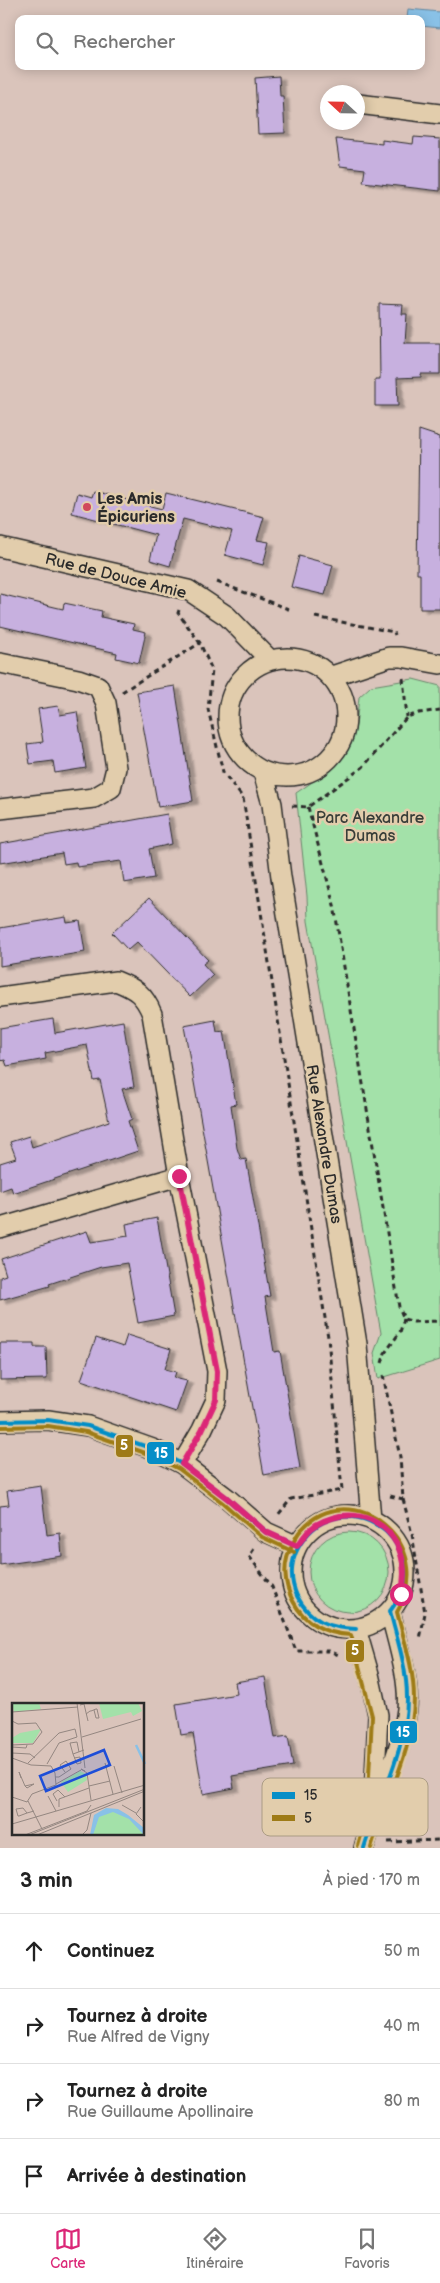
<!DOCTYPE html>
<html lang="fr">
<meta charset="utf-8">
<style>
body{margin:0;font-family:"Balsamiq Sans",sans-serif;background:#f2f2f2;color:#222}
.compass{position:absolute;left:320px;top:85px;width:45px;height:45px;border-radius:50%;background:#fff;box-shadow:0 2px 12px #0003;rotate:292deg}
.stop{position:absolute;width:15px;height:15px;margin:-11px;border:4px solid #db2777;border-radius:50%;background:#fff}
.stop.end{background:#db2777;border-color:#fff;box-shadow:0 1px 5px #0008}
.list{margin:0;padding:0;list-style:none}
h2{display:flex;justify-content:space-between;align-items:center;height:65px;margin:0;padding:0 20px;font-size:21px}
h2 small{font-size:16px;font-weight:400;color:#767676}
.list li{display:grid;grid-template-columns:32px 1fr auto;gap:15px;align-items:center;box-sizing:border-box;height:75px;padding:0 20px;border-top:1px solid #e0e0e0}
.list b{display:block;font-size:19px;white-space:nowrap}
.list p{margin:0;font-size:16px;white-space:nowrap;color:#767676}
.list em{font-size:16px;font-style:normal;color:#767676}
.icon{flex:none;width:28px;height:28px;fill:none;stroke:currentColor;stroke-width:2;stroke-linecap:round;stroke-linejoin:round}
.map{position:relative;flex:none;width:440px;height:1848px;overflow:hidden}
.search{position:absolute;background:#fff;box-shadow:0 2px 12px #0003;left:15px;right:15px;top:15px;height:55px;display:flex;align-items:center;gap:12px;box-sizing:border-box;padding:0 18px;border-radius:10px;color:#767676;font-size:19px}
.sheet{height:365px;background:#fff}
nav{display:flex;justify-content:space-around;align-items:center;box-sizing:border-box;height:70px;border-top:1px solid #e0e0e0;background:#fff;font-size:14px;color:#767676}
nav a{display:grid;justify-items:center;gap:2px}
nav .on{color:#db2777}
.map>svg:first-child{display:block}
.green{fill:#a3e1a9;stroke:#67866a}
.water{fill:#89c1e7;stroke:#63859c}
.building{fill:#c7b0df;stroke:#2b2b2b;filter:url(#shadow)}
.lines{fill:none;stroke-linecap:round;stroke-linejoin:round}
.street-casing{stroke:#2b2b2b;stroke-width:22}
.path{stroke:#2b2b2b;stroke-width:3;stroke-dasharray:5 4;stroke-linecap:butt}
.street{stroke:#e2cdac;stroke-width:19}
.bus-1-casing{stroke:#e2cdac;stroke-width:8}
.bus-2-casing{stroke:#e2cdac;stroke-width:8}
.bus-1{stroke:#068ec7;stroke-width:4}
.bus-2{stroke:#9e7b17;stroke-width:4}
.route{stroke:#db2777;stroke-width:6}
.poi-dot{fill:#d1495b;stroke:#e2cdac;stroke-width:2}
.labels{text-anchor:middle;stroke-width:5;stroke-linejoin:round;paint-order:stroke}
.poi-label{font-size:16px;font-weight:bold;fill:#2b2b2b;stroke:#e2cdac;text-anchor:start}
.street-label{font-size:16px;fill:#2b2b2b;stroke:#e2cdac}
.park-label{font-size:16px;fill:#373d38;stroke:#e2cdac}
.inset-river{fill:none;stroke:#89c1e7;stroke-width:2.5}
.inset-road{fill:none;stroke:#948781;stroke-width:1}
.view{fill:#1d4ed8;fill-opacity:0.15;stroke:#1d4ed8;stroke-width:2.5}
.inset-edge{fill:none;stroke:#2b2b2b;stroke-width:2.5}
.key{fill:#e2cdac;stroke:#ab9c85;stroke-width:1}
.key-label{font-size:14px;fill:#2b2b2b}
.line-badge{stroke:#e2cdac;stroke-width:2}
.badge-label{font-size:14px;text-anchor:middle;font-weight:bold;fill:#fff}
</style>
<div class="map">
<svg width="440" height="1848" viewBox="0 0 440 1848">
<defs>
<filter id="shadow"><feDropShadow dx="5.5" dy="3" stdDeviation="1" flood-color="#0004"/></filter>
</defs>
<rect width="100%" height="100%" fill="#dac4bb"/>
<filter id="ink" filterUnits="userSpaceOnUse"><feTurbulence type="fractalNoise" baseFrequency=".02" numOctaves="2"/><feDisplacementMap in="SourceGraphic" scale="10" xChannelSelector="R" yChannelSelector="G"/><feConvolveMatrix kernelMatrix="1 2 1 2 8 2 1 2 1" color-interpolation-filters="sRGB"/></filter>
<g filter="url(#ink)">
<path class="green" d="M413,679L440,686V1360L378,1379L374,1353L381,1333L308,921L307,896L296,793C314,781 334,768 347,750C357,736 357,713 359,697L371,686Z
M309 1572a40 40 0 1 1 80 0a40 40 0 1 1-80 0Z"/>
<path class="water" d="M408,9L440,12V28L421,26V19H407Z"/>
<path class="building" d="M279,76L280,96H283L285,133L258,134L255,78Z
M414,137L440,139V191L363,182L365,169L340,166L336,139L382,144V140L413,144Z
M379,304L403,305L402,314H407L405,343H440V374H421V377L397,378L398,406H375V379H380Z
M419,430L440,437V609H420V574H417Z
M93,491L162,509L166,493L264,517L257,540L269,542L263,565L225,555L232,531L183,519L170,566L150,560L156,535L72,513L77,493L91,497Z
M299,556L333,565L325,595L291,587Z
M0,594L63,609L64,603L102,611L101,617L134,624L133,629L146,632L139,663L116,658L117,653L0,626Z
M175,686L193,801L158,807L137,692Z
M58,706L60,715L77,712L86,768L55,773L53,761L30,764L27,744L43,742L38,709Z
M167,814L172,844L149,849L154,878L124,883L121,861L77,867L76,862L64,864L62,853L0,863V844Z
M149,898L208,960L203,964L213,975L190,997L137,942L128,950L112,933Z
M66,917L67,923L80,921L85,952L0,966V928Z
M53,1019L55,1033L123,1021L134,1087L122,1089L132,1119L128,1121L138,1151L13,1193L11,1187L0,1191V1163L16,1158L10,1142L29,1136L32,1147L109,1121L100,1080L94,1081L87,1045L45,1053L46,1059L7,1066L5,1060L0,1061V1028Z
M215,1020L217,1032L224,1031L236,1104L231,1105L237,1148L241,1160L246,1159L252,1192L270,1296L265,1297L274,1352L280,1351L300,1468L264,1475L184,1026Z
M157,1218L174,1316L138,1323L127,1263L101,1267L49,1284L50,1286L0,1300V1277L6,1275L1,1259L87,1231L91,1242L128,1236L126,1224Z
M127,1335L171,1349L165,1369L176,1372L174,1378L187,1381L176,1412L81,1380L96,1338L123,1347Z
M0,1343H34V1347H46L47,1379L0,1380Z
M41,1486L47,1535L60,1533L62,1556L0,1565V1506L9,1505L7,1491Z
M265,1677L275,1738L288,1736L293,1766L232,1776L234,1788L203,1794L193,1733L181,1735L176,1704L237,1694L235,1682Z"/>
<g class="lines">
<defs>
<path id="street" d="M358,104L440,114
M0,547L188,590L227,616L269,659
M228 717a59 59 0 1 1 118 0a59 59 0 1 1-118 0Z
M0,663L78,679L98,686L106,703L116,768L111,788L94,798L0,809
M332,676L389,657H401L440,664
M263,772L272,804L281,877L357,1344L371,1520
M0,997L116,981C136,989 144,994 152,1014L179,1176L217,1371L216,1400L202,1430L182,1464
M0,1228L179,1176
M0,1421L48,1420L88,1426L153,1449L182,1464L227,1498L266,1532L297,1546
M291 1572a57 57 0 1 1 114 0a57 57 0 1 1-114 0Z
M356,1629L369,1674L378,1715L374,1795
M364,1848C376,1802 401,1757 407,1709C410,1679 397,1641 390,1611"/>
</defs>
<use href="#street" class="street-casing"/>
<path class="path" d="M217,582L291,610
M179,610L178,613L200,643L212,670L208,709L223,772L243,798L328,1337L342,1490L291,1499L278,1515
M315,617L394,632L395,635
M403,678L407,717
M122,692L200,643
M292,806L308,807L363,767L407,717L419,713L440,710
M308,807L334,905L399,1307L404,1319L414,1322L440,1321
M382,1363L385,1353L400,1332L404,1319
M383,1375L400,1457L403,1499L412,1534L425,1613L420,1639
M390,1496L403,1499
M254,1549L249,1556L272,1587L296,1651H329L341,1656
M388,1842L440,1840"/>
<use href="#street" class="street"/>
<defs>
<path id="bus-1" d="M0,1421L48,1420L88,1426L153,1449L182,1464L227,1498L266,1532L297,1546
M356,1629C329,1628 310,1621 297,1596C290,1581 290,1563 298,1548C332,1485 419,1526 403,1588C401,1597 395,1604 390,1611
M364,1848C378,1801 408,1747 407,1697C407,1668 397,1639 390,1611"/>
<path id="bus-2" d="M0,1427L48,1426L86,1432L151,1455L179,1469L223,1503L262,1537L294,1552
M358,1846L367,1815L372,1716L351,1635C325,1634 305,1624 293,1601C284,1584 282,1563 292,1546C294,1541 297,1534 301,1530C352,1473 440,1545 397,1612C404,1640 414,1669 414,1698C414,1750 385,1800 371,1848"/>
</defs>
<use href="#bus-1" class="bus-1-casing"/>
<use href="#bus-2" class="bus-2-casing"/>
<use href="#bus-1" class="bus-1"/>
<use href="#bus-2" class="bus-2"/>
</g>
</g>
<g class="lines" filter="url(#ink)">
<path class="route" d="M179,1176L217,1371L216,1400L202,1430L182,1464L227,1498L266,1532L297,1546C302,1540 306,1533 312,1528C320,1521 331,1518 340,1516C387,1510 413,1553 401,1594"/>
</g>
<circle class="poi-dot" cx="87" cy="507" r="5"/>
<g class="labels">
<g class="poi-label">
<text x="97" y="504">Les Amis<tspan x="97" dy="18">Épicuriens</tspan></text>
</g>
<g class="street-label">
<text transform="translate(116 575) rotate(14)" y="6">Rue de Douce Amie</text>
<text transform="translate(325 1144) rotate(81)" y="6">Rue Alexandre Dumas</text>
</g>
<g class="park-label">
<text x="370" y="823">Parc Alexandre<tspan x="370" dy="18">Dumas</tspan></text>
</g>
</g>
<g transform="translate(12 1703)">
<rect width="132" height="132" fill="#dac4bb"/>
<path d="M0,0H27L29,6L2,9ZM87,0H126L130,8L121,13L119,9L91,16ZM29,26L21,40H0V35L8,30ZM68,68L74,71L75,77L56,89L49,79ZM105,107L132,127V132H79L86,111Z" fill="#a3e1a9"/>
<path d="M94,105L106,106L116,112L132,125V132L117,116L101,109L87,114L81,132H78L82,112Z" fill="#89c1e7"/>
<path class="inset-river" d="M124,42L133,61"/>
<path class="inset-road" d="M65,0L73,65M68,2L72,1L76,18M0,9L66,4M74,11L78,8H79L84,6H85L87,15H84L82,7M0,18L6,21L24,20L30,29L21,41L0,42M70,34L129,16M0,44L14,45L15,42M67,49L65,39L58,40L61,51L72,47M0,50L18,51L23,55M61,51L65,61L69,60L68,54L62,55M0,55L19,62L39,63L43,70L44,82L41,83M16,60L47,30L63,26L65,34M93,60L101,91M35,61L47,40L65,34M102,63L110,90M73,68L69,66L75,70L79,97M43,74H47L59,66L54,58L48,62L53,69M9,75L7,69L13,83M22,81L15,85L13,83ZM44,81L69,67M77,83L98,78M36,93L44,108M0,94L15,99L20,91L41,83M16,98L30,126M45,98L41,91L46,87L53,94M110,102L124,110M47,104V96L77,85M129,104L124,111L133,120M15,110L11,105L4,106L6,113H7L15,110L22,108M0,121L133,82M13,132L75,108L79,102M17,132L133,86M25,132L133,88M70,132L75,127L79,110"/>
<path class="view" d="M92,47L98,62L34,88L28,73Z"/>
<rect width="132" height="132" class="inset-edge"/>
</g>
<rect x="262" y="1778" width="166" height="58" rx="8" class="key"/>
<rect x="272" y="1792" width="23" height="7" fill="#068ec7"/>
<rect x="272" y="1815" width="23" height="6" fill="#9e7b17"/>
<g class="key-label">
<text x="304" y="1800">15</text>
<text x="304" y="1823">5</text>
</g>
<g class="line-badge">
<rect x="115" y="1434" width="19" height="24" rx="5" fill="#9e7b17"/>
<rect x="146" y="1441" width="29" height="24" rx="5" fill="#068ec7"/>
<rect x="345" y="1639" width="20" height="24" rx="5" fill="#9e7b17"/>
<rect x="389" y="1720" width="29" height="24" rx="5" fill="#068ec7"/>
</g>
<g class="badge-label">
<text x="124" y="1450">5</text>
<text x="161" y="1458">15</text>
<text x="355" y="1655">5</text>
<text x="403" y="1737">15</text>
</g>
</svg>
<svg class="compass" viewBox="-18 -18 36 36"><path d="M0-13l5 13h-10z" fill="#e53935"/><path d="M0 13l5-13h-10z" fill="#767676"/></svg>
<div class="stop" style="left:401px;top:1594px"></div>
<div class="stop end" style="left:179px;top:1176px"></div>
<div class="search"><svg class="icon" aria-label="search" viewBox="0 0 24 24"><circle cx="10" cy="10" r="6"/><path d="M15 15l6 6"/></svg>Rechercher</div>
</div>
<section class="sheet">
<h2>3 min<small>À pied · 170 m</small></h2>
<ul class="list">
<li><svg class="icon" aria-label="ahead" viewBox="0 0 24 24"><path d="M12 20V5M6 11l6-6 6 6"/></svg><div><b>Continuez</b></div><em>50 m</em></li>
<li><svg class="icon" aria-label="right" viewBox="0 0 24 24"><path d="M7 20v-9h11M14 6l5 5-5 5"/></svg><div><b>Tournez à droite</b><p>Rue Alfred de Vigny</p></div><em>40 m</em></li>
<li><svg class="icon" aria-label="right" viewBox="0 0 24 24"><path d="M7 20v-9h11M14 6l5 5-5 5"/></svg><div><b>Tournez à droite</b><p>Rue Guillaume Apollinaire</p></div><em>80 m</em></li>
<li><svg class="icon" aria-label="arrive" viewBox="0 0 24 24"><path d="M6 21V4h12l-3 4 3 4H6"/></svg><div><b>Arrivée à destination</b></div></li>
</ul>
</section>
<nav>
<a class="on"><svg class="icon" aria-label="map" viewBox="0 0 24 24"><path d="M3 6l6-2 6 2 6-2v14l-6 2-6-2-6 2zM9 4v14M15 6v14"/></svg>Carte</a>
<a><svg class="icon" aria-label="directions" viewBox="0 0 24 24"><path d="M12 3l9 9-9 9-9-9zM9 14v-3h6M13 9l2 2-2 2"/></svg>Itinéraire</a>
<a><svg class="icon" aria-label="saved" viewBox="0 0 24 24"><path d="M7 4h10v16l-5-4-5 4z"/></svg>Favoris</a>
</nav>
